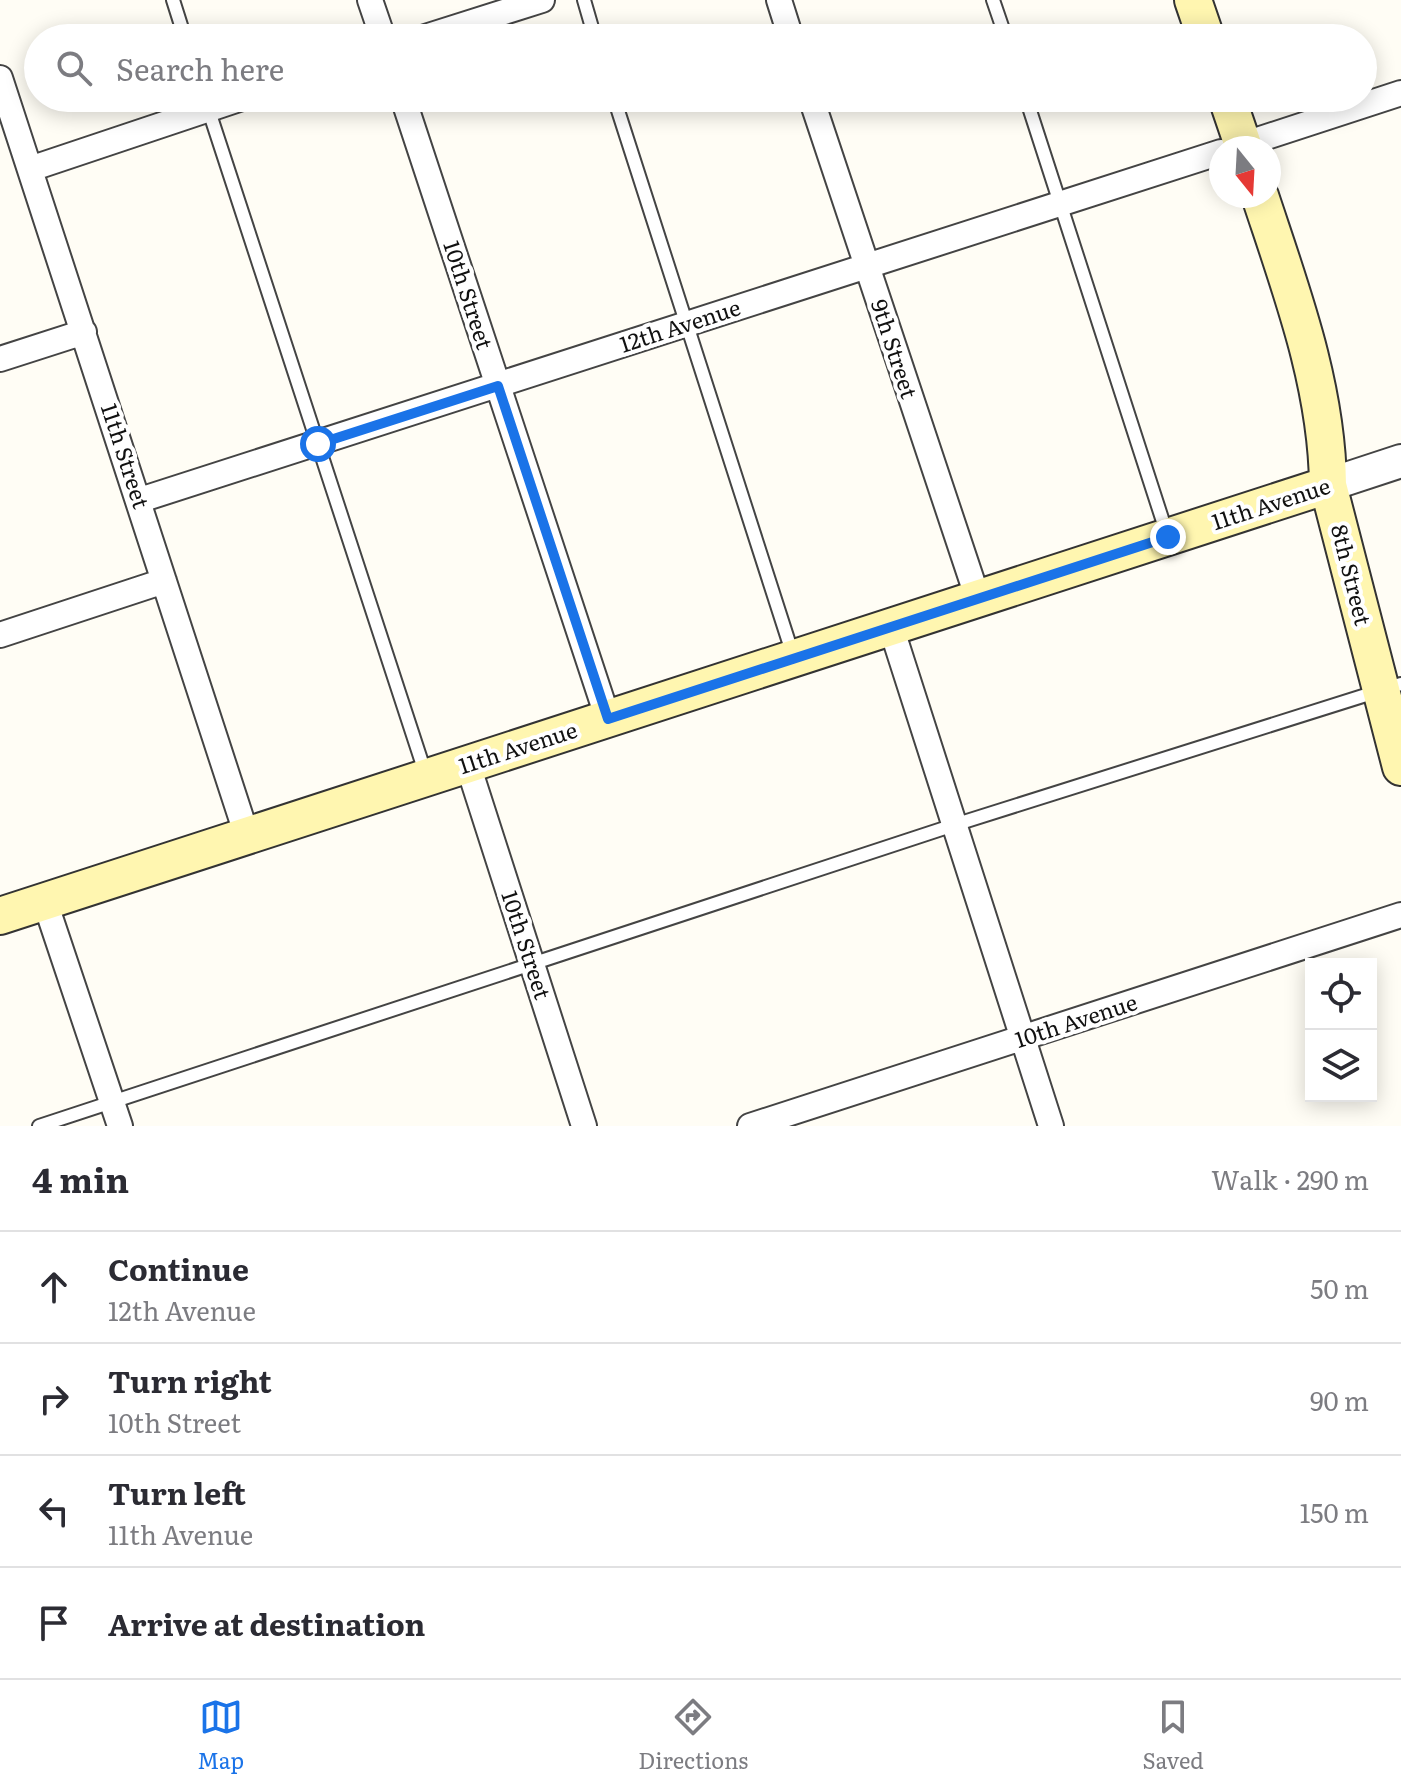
<!DOCTYPE html>
<meta charset="utf-8">
<style>
body{margin:0;font-family:Literata,serif;background:#f2f2f3;color:#2b2b33}
.controls{position:absolute;right:24px;bottom:24px;display:grid;overflow:hidden;border-radius:0px;box-shadow:0 4px 20px #0003}
.controls button{width:72px;height:72px;display:grid;place-items:center;padding:0;border:0;border-bottom:2px solid #e1e1e2;background:#fff;color:#2b2b33;font:40px sans-serif}
.compass{position:absolute;left:1209px;top:136px;width:72px;height:72px;border-radius:50%;background:#fff;box-shadow:0 4px 20px #0003;rotate:162deg}
.stop{position:absolute;width:24px;height:24px;margin:-18px;border:6px solid #1a73e8;border-radius:50%;background:#fff}
.stop.end{background:#1a73e8;border-color:#fff;box-shadow:0 2px 8px #0008}
.list{margin:0;padding:0;list-style:none}
h2{display:flex;justify-content:space-between;align-items:center;height:104px;margin:0;padding:0 32px;font-size:34px}
h2 small{font-size:26px;font-weight:400;color:#7c7c81}
.list li{display:grid;grid-template-columns:52px 1fr auto;gap:24px;align-items:center;box-sizing:border-box;height:112px;padding:0 32px;border-top:2px solid #e1e1e2}
.list b{display:block;font-size:30px;white-space:nowrap}
.list p{margin:0;font-size:26px;white-space:nowrap;color:#7c7c81}
.list em{font-size:26px;font-style:normal;color:#7c7c81}
.icon{flex:none;width:44px;height:44px;fill:none;stroke:currentColor;stroke-width:2;stroke-linecap:round;stroke-linejoin:round}
.map{position:relative;flex:none;width:1401px;height:1126px;overflow:hidden}
.search{position:absolute;background:#fff;box-shadow:0 4px 20px #0003;left:24px;right:24px;top:24px;height:88px;display:flex;align-items:center;gap:20px;box-sizing:border-box;padding:0 28px;border-radius:44px;color:#7c7c81;font-size:30px}
.sheet{height:552px;background:#fff}
nav{display:flex;justify-content:space-around;align-items:center;box-sizing:border-box;height:112px;border-top:2px solid #e1e1e2;background:#fff;font-size:22px;color:#7c7c81}
nav a{display:grid;justify-items:center;gap:4px}
nav .on{color:#1a73e8}
.map>svg:first-child{display:block}
.lines{fill:none;stroke-linecap:round;stroke-linejoin:round}
.service-casing{stroke:#444;stroke-width:16}
.minor-casing{stroke:#444;stroke-width:28}
.tertiary-casing{stroke:#444;stroke-width:36}
.secondary-casing{stroke:#333;stroke-width:40}
.service{stroke:#fff;stroke-width:12}
.minor{stroke:#fff;stroke-width:24}
.tertiary{stroke:#fff;stroke-width:32}
.secondary{stroke:#fff6b0;stroke-width:36}
.route{stroke:#1a73e8;stroke-width:10}
.labels{text-anchor:middle;stroke-width:8;stroke-linejoin:round;paint-order:stroke}
.street-label{font-size:22px;fill:#111;stroke:#fff}
</style>
<div class="map">
<svg width="1401" height="1126" viewBox="0 0 1401 1126">
<rect width="100%" height="100%" fill="#fffdf5"/>
<g class="lines">
<defs>
<path id="service" d="M173,0L185,38
M584,0L595,38
M993,0L1006,38
M614,98L793,655
M1026,98L1167,534
M208,108L426,775
M39,1126L954,825L1401,684"/>
<path id="minor" d="M370,0L383,38
M779,0L791,38
M422,38L542,0
M0,78L247,836
M403,98L608,719
M811,98L978,599
M1233,148L1401,93
M30,169L242,98
M0,359L84,332
M140,500L1221,152
M891,627L1051,1126
M0,635L164,581
M468,765L584,1126
M45,902L120,1126
M750,1126L1401,915"/>
<path id="tertiary" d="M1328,485L1401,461"/>
<path id="secondary" d="M1193,0L1206,38
M1227,98L1244,148
M1260,196C1291,290 1327,385 1328,485L1401,767
M0,916L1328,485"/>
</defs>
<use href="#service" class="service-casing"/>
<use href="#minor" class="minor-casing"/>
<use href="#tertiary" class="tertiary-casing"/>
<use href="#secondary" class="secondary-casing"/>
<use href="#service" class="service"/>
<use href="#minor" class="minor"/>
<use href="#tertiary" class="tertiary"/>
<use href="#secondary" class="secondary"/>
</g>
<g class="lines">
<path class="route" d="M318,444L498,386L608,719L1168,537"/>
</g>
<g class="labels">
<g class="street-label">
<text transform="translate(468 295) rotate(72)" y="8">10th Street</text>
<text transform="translate(680 326) rotate(-18)" y="8">12th Avenue</text>
<text transform="translate(894 349) rotate(72)" y="8">9th Street</text>
<text transform="translate(125 456) rotate(72)" y="8">11th Street</text>
<text transform="translate(1271 504) rotate(-18)" y="8">11th Avenue</text>
<text transform="translate(1351 575) rotate(76)" y="8">8th Street</text>
<text transform="translate(518 748) rotate(-18)" y="8">11th Avenue</text>
<text transform="translate(526 945) rotate(72)" y="8">10th Street</text>
<text transform="translate(1076 1021) rotate(-18)" y="8">10th Avenue</text>
</g>
</g>
</svg>
<div class="controls">
<button><svg class="icon" aria-label="locate" viewBox="0 0 24 24"><circle cx="12" cy="12" r="6"/><path d="M12 2v4M12 18v4M2 12h4M18 12h4"/></svg></button>
<button><svg class="icon" aria-label="layers" viewBox="0 0 24 24"><path d="M12 4l9 5-9 5-9-5zM3 14l9 5 9-5"/></svg></button>
</div>
<svg class="compass" viewBox="-18 -18 36 36"><path d="M0-13l5 13h-10z" fill="#e53935"/><path d="M0 13l5-13h-10z" fill="#7c7c81"/></svg>
<div class="stop" style="left:318px;top:444px"></div>
<div class="stop end" style="left:1168px;top:537px"></div>
<div class="search"><svg class="icon" aria-label="search" viewBox="0 0 24 24"><circle cx="10" cy="10" r="6"/><path d="M15 15l6 6"/></svg>Search here</div>
</div>
<section class="sheet">
<h2>4 min<small>Walk · 290 m</small></h2>
<ul class="list">
<li><svg class="icon" aria-label="ahead" viewBox="0 0 24 24"><path d="M12 20V5M6 11l6-6 6 6"/></svg><div><b>Continue</b><p>12th Avenue</p></div><em>50 m</em></li>
<li><svg class="icon" aria-label="right" viewBox="0 0 24 24"><path d="M7 20v-9h11M14 6l5 5-5 5"/></svg><div><b>Turn right</b><p>10th Street</p></div><em>90 m</em></li>
<li><svg class="icon" aria-label="left" viewBox="0 0 24 24"><path d="M17 20v-9H6M10 6l-5 5 5 5"/></svg><div><b>Turn left</b><p>11th Avenue</p></div><em>150 m</em></li>
<li><svg class="icon" aria-label="arrive" viewBox="0 0 24 24"><path d="M6 21V4h12l-3 4 3 4H6"/></svg><div><b>Arrive at destination</b></div></li>
</ul>
</section>
<nav>
<a class="on"><svg class="icon" aria-label="map" viewBox="0 0 24 24"><path d="M3 6l6-2 6 2 6-2v14l-6 2-6-2-6 2zM9 4v14M15 6v14"/></svg>Map</a>
<a><svg class="icon" aria-label="directions" viewBox="0 0 24 24"><path d="M12 3l9 9-9 9-9-9zM9 14v-3h6M13 9l2 2-2 2"/></svg>Directions</a>
<a><svg class="icon" aria-label="saved" viewBox="0 0 24 24"><path d="M7 4h10v16l-5-4-5 4z"/></svg>Saved</a>
</nav>
